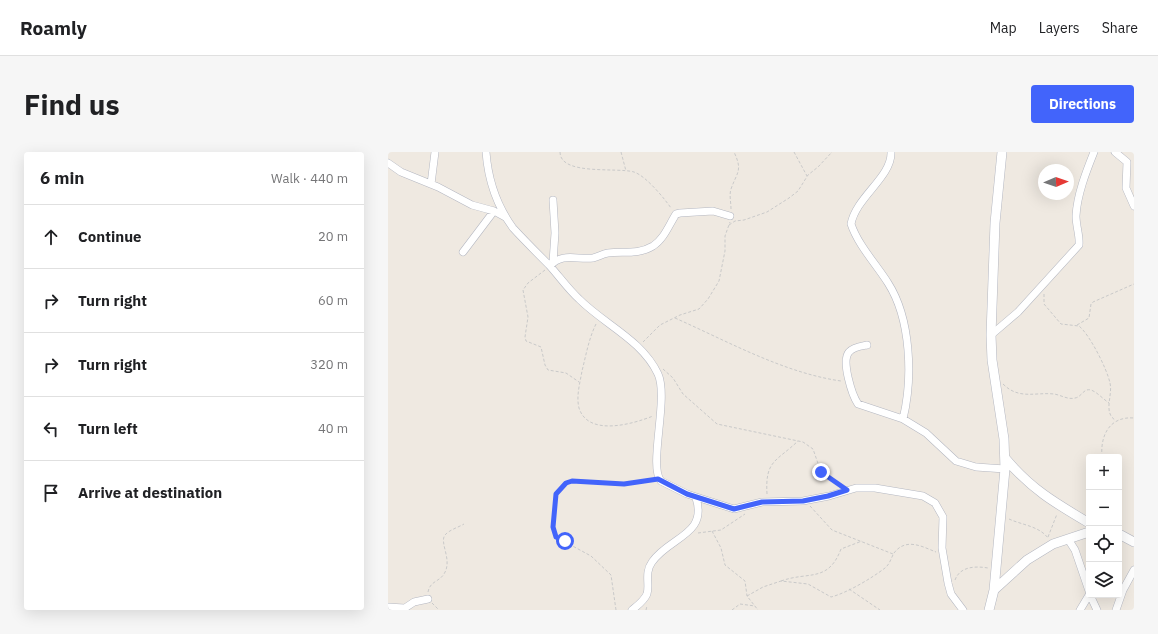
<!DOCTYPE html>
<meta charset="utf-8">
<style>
body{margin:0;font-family:"IBM Plex Sans",sans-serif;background:#f6f6f6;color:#202124}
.controls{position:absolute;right:12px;bottom:12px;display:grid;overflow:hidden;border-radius:4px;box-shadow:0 4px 16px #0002}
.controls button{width:36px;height:36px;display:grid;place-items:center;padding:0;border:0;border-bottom:1px solid #e0e0e0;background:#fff;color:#202124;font:20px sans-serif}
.compass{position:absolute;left:650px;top:12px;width:36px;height:36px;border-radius:50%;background:#fff;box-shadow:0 4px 16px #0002;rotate:88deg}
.stop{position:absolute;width:12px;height:12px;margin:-9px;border:3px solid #4264fb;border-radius:50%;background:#fff}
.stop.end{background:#4264fb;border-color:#fff;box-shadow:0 1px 4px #0008}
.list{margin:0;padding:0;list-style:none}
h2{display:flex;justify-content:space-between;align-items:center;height:52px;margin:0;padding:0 16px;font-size:17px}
h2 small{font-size:13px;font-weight:400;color:#757577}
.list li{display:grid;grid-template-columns:26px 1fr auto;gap:12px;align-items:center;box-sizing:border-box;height:64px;padding:0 16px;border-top:1px solid #e0e0e0}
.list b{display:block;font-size:15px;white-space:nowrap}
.list em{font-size:13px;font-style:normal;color:#757577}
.icon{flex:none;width:22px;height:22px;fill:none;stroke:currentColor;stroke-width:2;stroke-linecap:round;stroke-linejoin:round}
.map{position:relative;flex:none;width:746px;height:458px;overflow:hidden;border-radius:4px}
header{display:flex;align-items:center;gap:24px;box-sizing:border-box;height:56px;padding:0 20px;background:#fff;border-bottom:1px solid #e0e0e0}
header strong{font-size:19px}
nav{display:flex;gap:22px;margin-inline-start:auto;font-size:14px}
.intro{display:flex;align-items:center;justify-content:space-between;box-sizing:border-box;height:96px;padding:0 24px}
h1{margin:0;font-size:28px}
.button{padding:10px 18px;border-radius:4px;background:#4264fb;color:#fff;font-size:14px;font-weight:700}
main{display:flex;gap:24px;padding:0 24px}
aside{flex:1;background:#fff;border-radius:4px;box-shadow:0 4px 16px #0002}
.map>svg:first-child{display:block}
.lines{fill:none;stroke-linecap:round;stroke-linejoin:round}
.street-casing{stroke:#b4b7c1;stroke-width:8}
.secondary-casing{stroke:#b4b7c1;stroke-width:10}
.path{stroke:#c9c9c9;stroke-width:1;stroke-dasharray:3 2;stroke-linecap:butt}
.street{stroke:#fff;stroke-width:7}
.secondary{stroke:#fff;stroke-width:9}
.route{stroke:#4264fb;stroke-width:5}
</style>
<header>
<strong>Roamly</strong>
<nav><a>Map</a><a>Layers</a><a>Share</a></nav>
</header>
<div class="intro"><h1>Find us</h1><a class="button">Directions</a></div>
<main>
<aside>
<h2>6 min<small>Walk · 440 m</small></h2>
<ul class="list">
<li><svg class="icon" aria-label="ahead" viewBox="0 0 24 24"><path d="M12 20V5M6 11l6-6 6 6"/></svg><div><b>Continue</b></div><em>20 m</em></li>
<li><svg class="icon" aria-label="right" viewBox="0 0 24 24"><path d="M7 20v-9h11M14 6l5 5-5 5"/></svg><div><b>Turn right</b></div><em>60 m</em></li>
<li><svg class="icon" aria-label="right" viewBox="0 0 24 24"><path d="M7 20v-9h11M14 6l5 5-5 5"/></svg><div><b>Turn right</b></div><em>320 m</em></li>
<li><svg class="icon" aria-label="left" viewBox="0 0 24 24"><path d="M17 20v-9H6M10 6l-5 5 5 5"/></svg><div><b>Turn left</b></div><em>40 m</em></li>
<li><svg class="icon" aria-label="arrive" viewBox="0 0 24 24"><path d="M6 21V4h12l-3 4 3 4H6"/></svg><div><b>Arrive at destination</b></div></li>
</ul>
</aside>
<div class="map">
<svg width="746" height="458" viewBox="0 0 746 458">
<rect width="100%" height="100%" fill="#efe9e1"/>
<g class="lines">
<defs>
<path id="street" d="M98,0C100,27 109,54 125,76C137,89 149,101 161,113C171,124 180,137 191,147C217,173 254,188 270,222C281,246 260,315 273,329L299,342L346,357L374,350L415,349L441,344L468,336H487L535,344L547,351L555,365L554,396L560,431L563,442L575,458
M503,0C504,25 468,45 463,72C470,93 488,112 500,131C523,167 525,226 515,267
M727,0L739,10L738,36L746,54
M0,11L13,20L50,35L84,53L106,59L117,65
M43,32L47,0
M165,48L167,81L165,110
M75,100L106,59
M162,114C174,100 189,108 205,106C210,105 214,102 220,101C235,99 250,103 265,94C276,87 281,73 288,62L292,61L325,59L342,64
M603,183L630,160L691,93C692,84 688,74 688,64C689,43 698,20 706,0
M479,193C474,194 465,195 461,200C453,209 464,243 470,252L515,267L538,281L568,309L588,315L617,317
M680,387L687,398L701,439
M702,443L709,458
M0,455L16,456
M14,458L26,450L40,447
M244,458C249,454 256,449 259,442C262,433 256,421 264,410C281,385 320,383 308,346
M692,458L701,443
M728,458L735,438L746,418"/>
<path id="secondary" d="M617,306C643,337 667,351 701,371
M731,382L746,390
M606,438L639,408L665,392L701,380
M601,458L606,438L617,317L616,287L604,208L603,183L607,71L614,0"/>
</defs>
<use href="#street" class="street-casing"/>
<use href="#secondary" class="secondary-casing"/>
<path class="path" d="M172,0C172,24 229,15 246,20C258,24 276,46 283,56
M233,0L238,19
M406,0L419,24
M343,57C343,50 341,43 343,37C349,20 355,19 346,0
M341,73L347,69L356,68L379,60L401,46L410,39L420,23L430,15L444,0
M157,118L140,131L135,138L140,165L137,185L138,189L153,195L157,213L160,218L178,221L191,230
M656,142V152L673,172L691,174C702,183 719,217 722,231C725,243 715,260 727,268
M287,166C339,189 396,221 453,229
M208,172C201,186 198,203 194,219C192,231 188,244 191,256C200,285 245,272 265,264
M689,173L701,166L703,152L705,150L746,132
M255,190L272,173L292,163L311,157L320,147L331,129L337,99V84L342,70
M275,217L285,226L295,242L329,272L415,290L425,297L433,320L453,333
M615,232C631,248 647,240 666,242C673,243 680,248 687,246C694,245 695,236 703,238C709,240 715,247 721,251
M714,305C712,283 722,264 746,266
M379,342C377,308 388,310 410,289
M422,354L444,378L505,402
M621,367C634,373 651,374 660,386
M324,379L333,396L337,413L357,429L359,444L370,458
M310,381L333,378L357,362
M660,385L669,362
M567,428C572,414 588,414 600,416
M393,429C421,419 440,431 453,397L474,389
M461,437L492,458
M40,440C42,429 51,430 56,422C65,408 51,391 57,383C61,378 71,375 76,372
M359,444L375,435L393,429L420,432L443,445C459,441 484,426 497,416C502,412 503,406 506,401C518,385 535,395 548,400
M44,451L51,458
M228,458L223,423L203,404L168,385C164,373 167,371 167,360C168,345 169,335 184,329L237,332L266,328
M258,458L259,454
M344,458L352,452L367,454"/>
<use href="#street" class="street"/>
<use href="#secondary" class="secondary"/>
</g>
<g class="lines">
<path class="route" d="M177,389L168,385L165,375L168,342L178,331L184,329L236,332L270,327L299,342L346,357L374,350L415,349L440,344L459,338L433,320"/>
</g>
</svg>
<div class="controls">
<button>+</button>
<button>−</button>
<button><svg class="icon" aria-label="locate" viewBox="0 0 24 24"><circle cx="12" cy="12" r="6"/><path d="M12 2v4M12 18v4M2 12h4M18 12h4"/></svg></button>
<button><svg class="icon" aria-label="layers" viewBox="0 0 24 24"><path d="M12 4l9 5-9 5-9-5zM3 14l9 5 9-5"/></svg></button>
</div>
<svg class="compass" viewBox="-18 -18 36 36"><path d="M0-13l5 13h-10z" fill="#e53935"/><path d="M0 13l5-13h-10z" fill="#757577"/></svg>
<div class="stop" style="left:177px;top:389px"></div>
<div class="stop end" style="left:433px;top:320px"></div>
</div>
</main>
